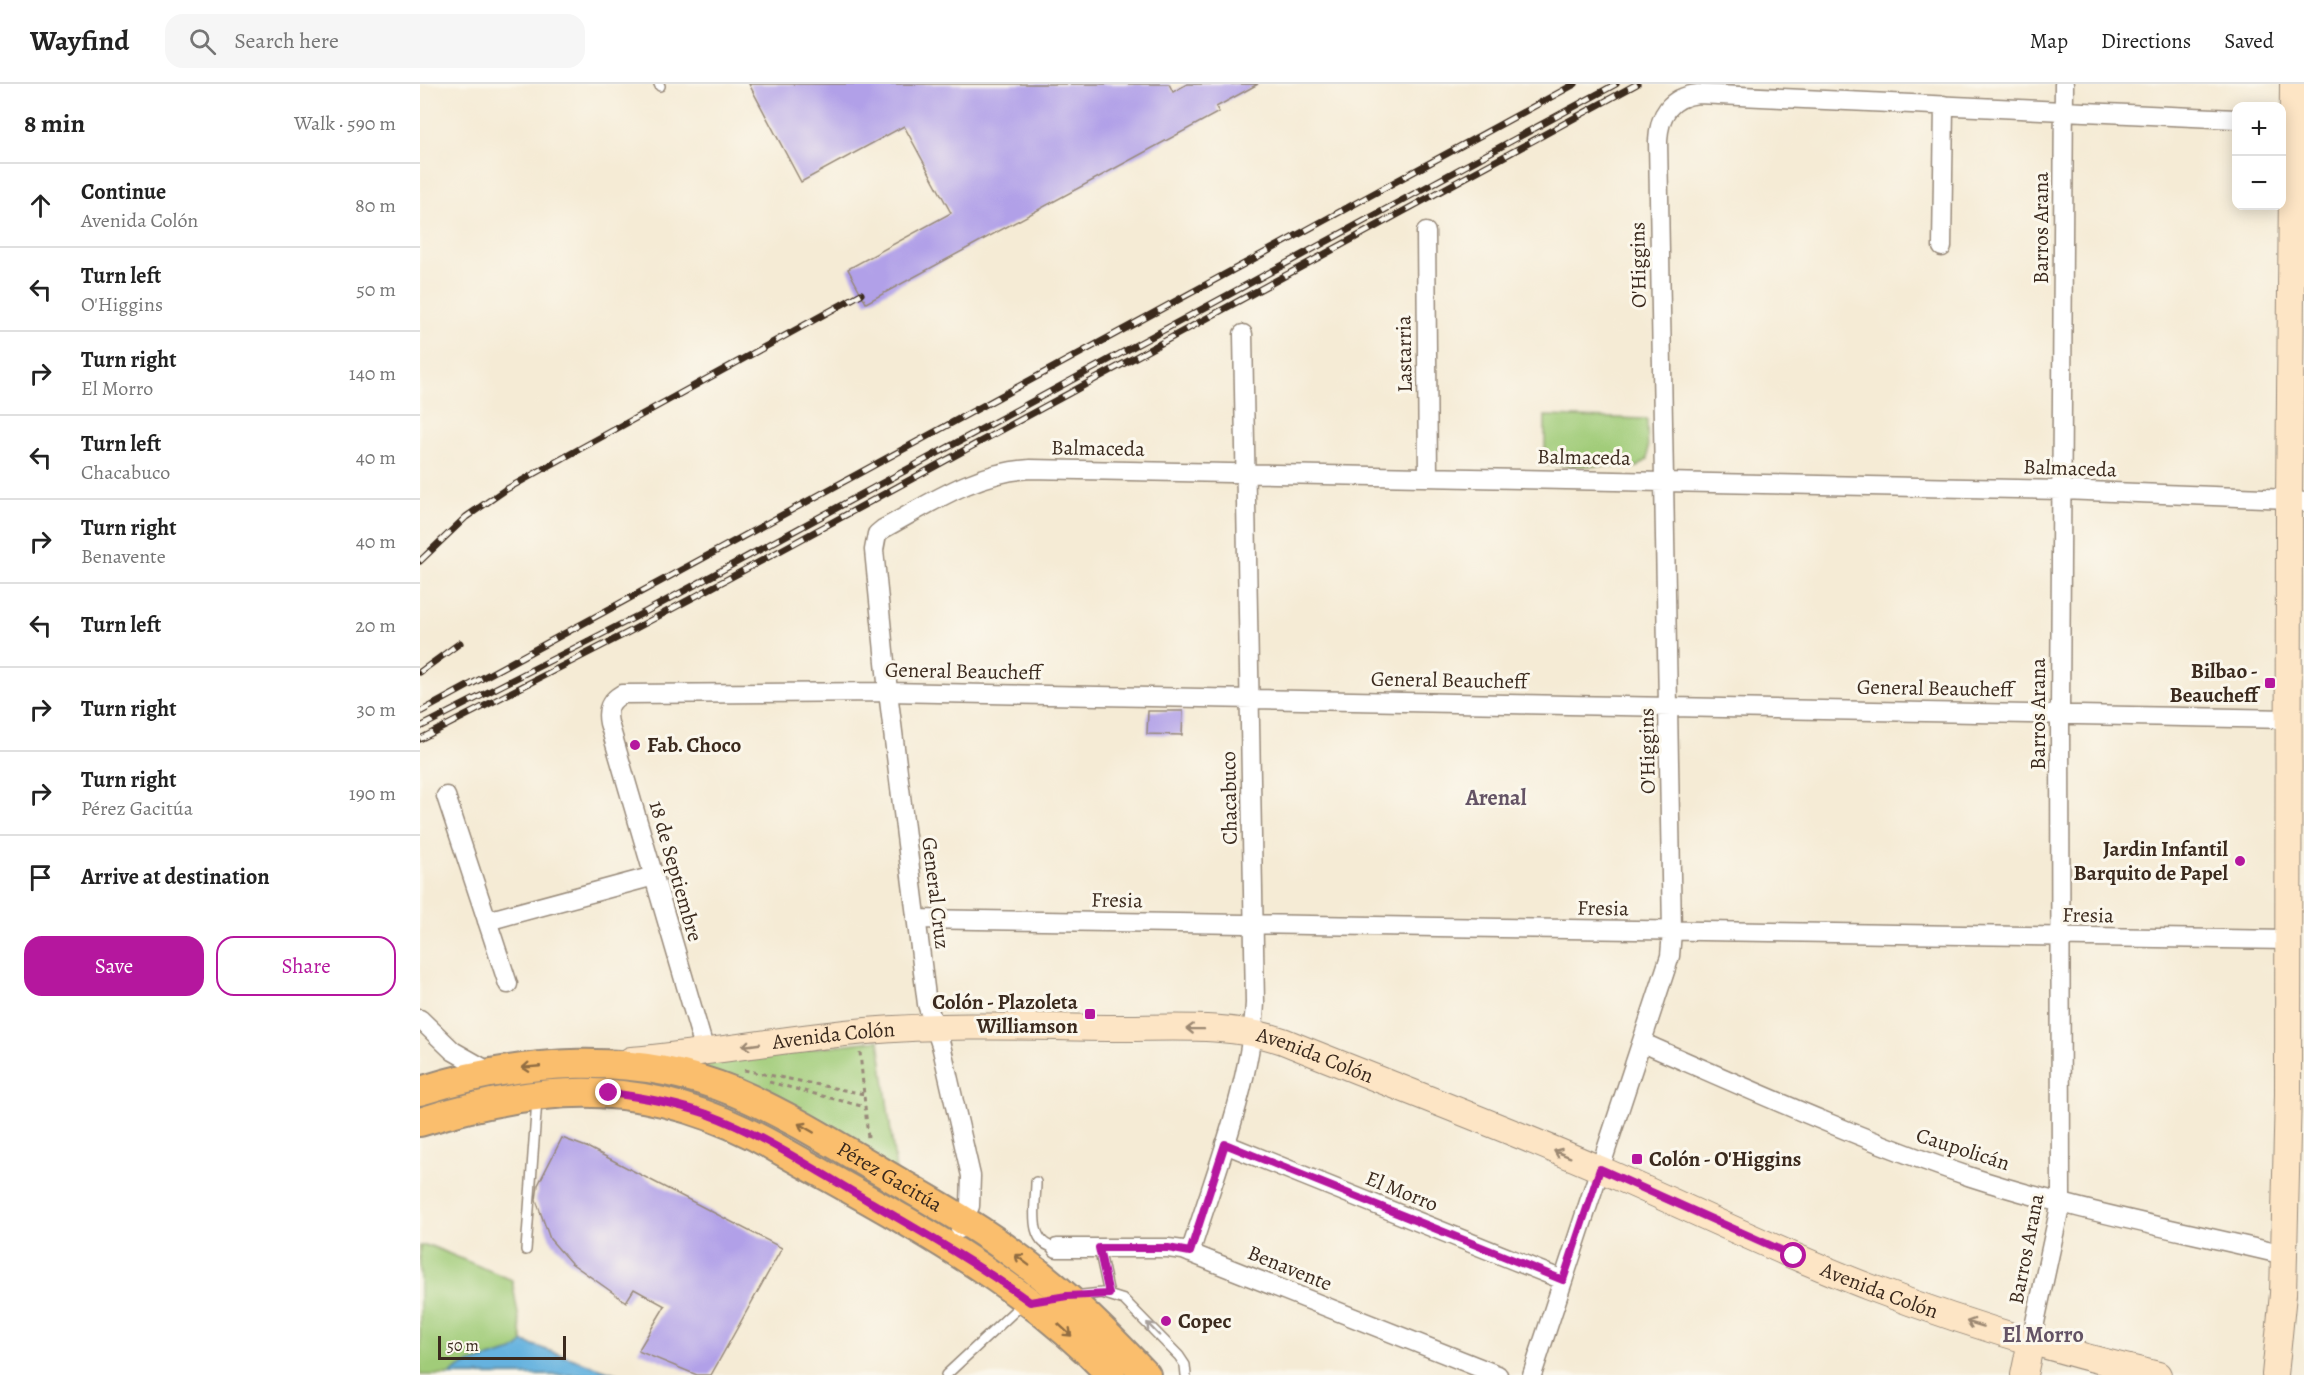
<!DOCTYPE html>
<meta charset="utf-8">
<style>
body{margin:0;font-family:Alegreya,serif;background:#f6f6f6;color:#222}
.controls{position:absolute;right:18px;top:18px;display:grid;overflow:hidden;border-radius:12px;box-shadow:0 3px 15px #0003}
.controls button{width:54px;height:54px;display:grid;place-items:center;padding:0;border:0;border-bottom:2px solid #e0e0e0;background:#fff;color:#222;font:30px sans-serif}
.scale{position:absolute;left:18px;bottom:15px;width:128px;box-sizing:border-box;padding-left:6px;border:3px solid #3b2a1e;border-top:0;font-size:16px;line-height:21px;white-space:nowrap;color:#3b2a1e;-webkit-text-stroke:4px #fbf7ec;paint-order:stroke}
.stop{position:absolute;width:18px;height:18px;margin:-14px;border:4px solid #b5179e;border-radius:50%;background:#fff}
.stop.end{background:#b5179e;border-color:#fff;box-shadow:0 2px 6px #0008}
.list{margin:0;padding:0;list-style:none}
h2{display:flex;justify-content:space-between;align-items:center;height:78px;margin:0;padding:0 24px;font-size:26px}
h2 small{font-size:20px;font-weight:400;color:#767676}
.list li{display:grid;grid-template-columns:39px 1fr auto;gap:18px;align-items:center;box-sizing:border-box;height:84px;padding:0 24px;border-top:2px solid #e0e0e0}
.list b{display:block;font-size:22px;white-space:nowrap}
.list p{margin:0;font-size:20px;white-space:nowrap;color:#767676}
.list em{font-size:20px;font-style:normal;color:#767676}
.actions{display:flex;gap:12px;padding:18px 24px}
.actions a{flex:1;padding:14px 0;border:2px solid #b5179e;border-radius:18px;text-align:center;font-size:21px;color:#b5179e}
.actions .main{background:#b5179e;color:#fff}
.icon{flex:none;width:33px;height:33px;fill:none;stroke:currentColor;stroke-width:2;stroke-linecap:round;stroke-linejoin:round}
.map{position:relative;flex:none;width:1884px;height:1291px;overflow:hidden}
header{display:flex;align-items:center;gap:36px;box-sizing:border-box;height:84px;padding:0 30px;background:#fff;border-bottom:2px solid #e0e0e0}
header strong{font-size:28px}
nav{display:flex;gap:33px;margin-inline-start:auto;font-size:21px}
.search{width:420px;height:54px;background:#f6f6f6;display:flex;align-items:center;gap:15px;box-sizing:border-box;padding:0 21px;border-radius:18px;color:#767676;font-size:22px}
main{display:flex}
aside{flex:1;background:#fff}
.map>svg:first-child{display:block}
.green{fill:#a1cc79;stroke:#6e7b4c;stroke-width:1.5}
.water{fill:#65b2df;stroke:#506e7e;stroke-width:1.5}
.building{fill:#b1a0e8}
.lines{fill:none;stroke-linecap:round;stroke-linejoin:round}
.lane-casing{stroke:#988a7a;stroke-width:12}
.street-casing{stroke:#988a7a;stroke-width:21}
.secondary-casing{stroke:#988a7a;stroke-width:28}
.primary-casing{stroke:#988a7a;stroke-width:32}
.path{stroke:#988a7a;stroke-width:3;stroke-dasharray:4.5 4.5;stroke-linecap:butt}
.lane{stroke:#fff;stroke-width:9}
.street{stroke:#fff;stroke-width:18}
.secondary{stroke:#fde5c5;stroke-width:26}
.primary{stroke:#fabe6d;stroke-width:28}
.rail-casing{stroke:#3b2a1e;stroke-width:7}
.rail{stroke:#fbf7ec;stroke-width:4.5;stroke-dasharray:14;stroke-linecap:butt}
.oneway{stroke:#9c8872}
.oneway2{stroke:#916d42}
.oneway3{stroke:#a79f9a}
.route{stroke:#b5179e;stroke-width:8}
.poi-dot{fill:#b5179e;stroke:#fbf7ec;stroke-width:2}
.labels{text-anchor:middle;stroke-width:6;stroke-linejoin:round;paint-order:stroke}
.street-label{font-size:21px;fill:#3b2a1e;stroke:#fbf7ec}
.poi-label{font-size:21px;font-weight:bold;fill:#3b2a1e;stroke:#fbf7ec;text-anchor:end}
.neighbourhood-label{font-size:22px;font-weight:bold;fill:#645365;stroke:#fbf7ec}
</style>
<header>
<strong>Wayfind</strong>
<div class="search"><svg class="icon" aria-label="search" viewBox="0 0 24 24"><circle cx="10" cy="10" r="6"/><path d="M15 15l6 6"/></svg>Search here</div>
<nav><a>Map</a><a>Directions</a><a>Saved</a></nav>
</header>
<main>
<aside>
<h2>8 min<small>Walk · 590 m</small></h2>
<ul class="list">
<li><svg class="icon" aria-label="ahead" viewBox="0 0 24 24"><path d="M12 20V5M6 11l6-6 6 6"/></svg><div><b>Continue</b><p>Avenida Colón</p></div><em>80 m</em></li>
<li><svg class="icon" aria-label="left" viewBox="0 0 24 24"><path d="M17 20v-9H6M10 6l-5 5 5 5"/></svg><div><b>Turn left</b><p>O'Higgins</p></div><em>50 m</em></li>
<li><svg class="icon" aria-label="right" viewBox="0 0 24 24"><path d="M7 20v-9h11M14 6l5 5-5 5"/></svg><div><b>Turn right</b><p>El Morro</p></div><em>140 m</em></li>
<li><svg class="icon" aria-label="left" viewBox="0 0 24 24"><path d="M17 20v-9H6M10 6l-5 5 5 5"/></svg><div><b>Turn left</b><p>Chacabuco</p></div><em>40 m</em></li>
<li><svg class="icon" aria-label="right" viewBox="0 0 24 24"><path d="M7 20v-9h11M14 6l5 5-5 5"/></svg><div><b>Turn right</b><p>Benavente</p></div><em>40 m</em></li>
<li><svg class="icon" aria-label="left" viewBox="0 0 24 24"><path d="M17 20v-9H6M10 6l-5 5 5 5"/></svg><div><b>Turn left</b></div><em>20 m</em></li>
<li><svg class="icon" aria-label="right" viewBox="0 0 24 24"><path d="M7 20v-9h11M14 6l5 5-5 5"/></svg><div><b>Turn right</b></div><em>30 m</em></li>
<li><svg class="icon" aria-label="right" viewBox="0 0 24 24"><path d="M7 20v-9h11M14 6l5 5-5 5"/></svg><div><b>Turn right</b><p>Pérez Gacitúa</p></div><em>190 m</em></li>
<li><svg class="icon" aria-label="arrive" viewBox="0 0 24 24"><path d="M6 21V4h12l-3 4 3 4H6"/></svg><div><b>Arrive at destination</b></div></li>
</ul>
<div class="actions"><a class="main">Save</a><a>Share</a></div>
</aside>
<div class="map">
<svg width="1884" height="1291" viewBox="0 0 1884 1291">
<rect width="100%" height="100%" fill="#fbf7ec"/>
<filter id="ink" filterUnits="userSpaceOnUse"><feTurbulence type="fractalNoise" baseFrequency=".0167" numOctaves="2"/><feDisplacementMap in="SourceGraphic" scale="12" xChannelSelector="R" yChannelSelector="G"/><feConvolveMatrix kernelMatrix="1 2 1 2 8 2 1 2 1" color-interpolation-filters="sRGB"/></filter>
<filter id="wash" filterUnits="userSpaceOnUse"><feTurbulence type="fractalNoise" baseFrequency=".008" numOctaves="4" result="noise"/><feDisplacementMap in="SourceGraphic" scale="24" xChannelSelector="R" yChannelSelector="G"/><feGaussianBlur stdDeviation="1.35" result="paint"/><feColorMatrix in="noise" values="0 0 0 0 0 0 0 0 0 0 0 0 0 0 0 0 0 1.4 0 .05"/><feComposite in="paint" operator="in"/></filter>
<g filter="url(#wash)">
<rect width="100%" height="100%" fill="#f5ebd5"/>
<path class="green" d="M1125,332L1227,335L1228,375L1218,383L1125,381Z
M459,956L476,1087L283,987L285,978Z
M0,1162H11L92,1196L103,1259L195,1291H0Z"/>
<path class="water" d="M104,1258L200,1291H28L45,1281L93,1267Z"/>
<g id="blocks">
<path class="building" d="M329,0H749L753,8L767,0H838L796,23L799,28L446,219L428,185L531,129L484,42L381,98Z
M728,627H763L762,651L727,650Z
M142,1054L169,1064L362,1164L291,1291H277L218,1267L245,1222L214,1205L206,1218L151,1179L130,1155L116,1116L118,1101Z"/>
</g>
</g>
<g filter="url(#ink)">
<use href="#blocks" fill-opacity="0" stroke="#988a7a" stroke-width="1.5"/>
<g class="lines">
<defs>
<path id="lane" d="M239,0L240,2
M616,1098C616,1121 606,1160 637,1164
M679,1164L689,1210
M106,1166L117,1016
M653,1212L682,1209L704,1216L759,1272L765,1281L766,1291
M526,1291L599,1223L604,1220"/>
<path id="street" d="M1006,148L1008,392
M1522,163L1524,21
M26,712L88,900
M496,835L1868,856
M67,837L234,792
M0,935L33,967L70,988
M1223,959C1331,1006 1439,1055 1551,1093C1653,1126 1760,1146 1864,1171
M285,967L189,639C186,625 190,617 202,610L468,608L1869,635
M805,1060L1143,1196
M540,1145L550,1122L551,1092L521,961L507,920L468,608L454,466L457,450L463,445C509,420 555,388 610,385L1642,406L1869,415L1884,418
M637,1164H748L763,1166L1078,1291
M770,1169C795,1090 831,1000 835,919L823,250
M1611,1257L1641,1118L1640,629L1644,0
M1112,1291L1250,872L1252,848L1238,57C1239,31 1250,13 1278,10L1816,35"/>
<g id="secondary">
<path id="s1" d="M211,976C290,969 367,954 446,947C529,940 613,943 696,944C751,944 809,939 863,957C969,1000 1076,1040 1182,1086C1271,1125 1358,1168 1449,1203C1543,1239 1640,1268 1738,1291"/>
<path d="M1604,1291L1611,1257"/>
<path d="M1855,1291L1863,1210L1868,1010L1869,415L1873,0"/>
</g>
<g id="primary">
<path id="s2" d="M0,1007C102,975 214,966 315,1008C366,1030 414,1060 462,1088C507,1115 554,1140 596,1172C644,1207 685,1248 726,1291"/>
<path d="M0,1038C131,997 233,994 355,1063C472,1130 598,1192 691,1291"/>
</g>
</defs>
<use href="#lane" class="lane-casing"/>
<use href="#street" class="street-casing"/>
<use href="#secondary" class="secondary-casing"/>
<use href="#primary" class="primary-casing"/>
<path class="path" d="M440,968L448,1054
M324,986L444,1010
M349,998L445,1023"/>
<use href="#lane" class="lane"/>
<use href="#street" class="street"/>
<use href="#secondary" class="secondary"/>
<use href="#primary" class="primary"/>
<defs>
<path id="rail" d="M0,477L46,433L85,406L441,210
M0,588L40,559
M0,628L1155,0
M0,643L227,527L1196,0
M0,655L207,549L343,476L1217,0"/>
</defs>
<use href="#rail" class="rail-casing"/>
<use href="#rail" class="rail"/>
</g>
<defs><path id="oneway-shaft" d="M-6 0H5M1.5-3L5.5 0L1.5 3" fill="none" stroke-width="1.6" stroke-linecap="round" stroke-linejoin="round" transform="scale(1.5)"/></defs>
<g class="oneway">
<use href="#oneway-shaft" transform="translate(775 945) rotate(-179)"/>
<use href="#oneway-shaft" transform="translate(331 961) rotate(172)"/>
<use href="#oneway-shaft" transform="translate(1142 1070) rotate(-158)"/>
<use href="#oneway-shaft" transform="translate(1555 1240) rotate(-163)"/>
</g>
<g class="oneway2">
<use href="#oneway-shaft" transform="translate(111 983) rotate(175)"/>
<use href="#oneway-shaft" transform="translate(386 1044) rotate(-150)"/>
<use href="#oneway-shaft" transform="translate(602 1176) rotate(-143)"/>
<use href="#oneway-shaft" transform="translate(645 1246) rotate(42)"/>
</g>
<use class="oneway3" href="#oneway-shaft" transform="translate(733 1245) rotate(-134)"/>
</g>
<g class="lines" filter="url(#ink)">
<path class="route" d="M189,1009C222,1013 255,1019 287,1030C344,1051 395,1086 447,1116C502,1148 558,1180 610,1218L647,1212L689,1210L679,1164H748L770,1168L805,1060L1143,1196L1180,1085L1374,1172"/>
</g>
<g class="poi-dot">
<rect x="1844" y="593" width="12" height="12" rx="3"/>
<circle cx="215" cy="661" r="6"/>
<circle cx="1820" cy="777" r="6"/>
<rect x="664" y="924" width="12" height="12" rx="3"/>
<rect x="1211" y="1069" width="12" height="12" rx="3"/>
<circle cx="746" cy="1237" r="6"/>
</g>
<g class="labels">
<g class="street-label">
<text transform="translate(1621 144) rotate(-90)" y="7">Barros Arana</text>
<text transform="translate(1218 181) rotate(-91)" y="7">O'Higgins</text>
<text transform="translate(984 270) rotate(-91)" y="7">Lastarria</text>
<text transform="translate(678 364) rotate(1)" y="7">Balmaceda</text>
<text transform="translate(1164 373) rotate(1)" y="7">Balmaceda</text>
<text transform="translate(1650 384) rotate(2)" y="7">Balmaceda</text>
<text transform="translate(543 587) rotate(1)" y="7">General Beaucheff</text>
<text transform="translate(1029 596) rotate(1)" y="7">General Beaucheff</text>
<text transform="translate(1515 604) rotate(1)" y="7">General Beaucheff</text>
<text transform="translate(1618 630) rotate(-90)" y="7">Barros Arana</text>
<text transform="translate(1227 667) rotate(-91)" y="7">O'Higgins</text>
<text transform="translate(809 714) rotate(-91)" y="7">Chacabuco</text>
<text transform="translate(256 787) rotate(74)" y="7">18 de Septiembre</text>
<text transform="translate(516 809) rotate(83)" y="7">General Cruz</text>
<text transform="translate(697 816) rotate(1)" y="7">Fresia</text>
<text transform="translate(1183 824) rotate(1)" y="7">Fresia</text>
<text transform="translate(1668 831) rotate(1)" y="7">Fresia</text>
<text dy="7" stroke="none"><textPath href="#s1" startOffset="204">Avenida Colón</textPath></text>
<text dy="7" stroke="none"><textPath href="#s1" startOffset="690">Avenida Colón</textPath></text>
<text transform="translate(1543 1065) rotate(18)" y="7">Caupolicán</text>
<text dy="7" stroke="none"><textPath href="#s2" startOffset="498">Pérez Gacitúa</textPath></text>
<text transform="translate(982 1107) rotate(22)" y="7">El Morro</text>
<text transform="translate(1606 1165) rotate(-79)" y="7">Barros Arana</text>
<text transform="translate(870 1184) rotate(22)" y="7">Benavente</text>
<text dy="7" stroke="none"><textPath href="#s1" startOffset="1302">Avenida Colón</textPath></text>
</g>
<g class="poi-label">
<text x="1838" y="594">Bilbao -<tspan x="1838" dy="24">Beaucheff</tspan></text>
<text x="227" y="668" text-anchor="start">Fab. Choco</text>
<text x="1808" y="772">Jardin Infantil<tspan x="1808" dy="24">Barquito de Papel</tspan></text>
<text x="658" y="925">Colón - Plazoleta<tspan x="658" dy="24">Williamson</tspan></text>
<text x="1229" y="1082" text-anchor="start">Colón - O'Higgins</text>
<text x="758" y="1244" text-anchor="start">Copec</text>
</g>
<g class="neighbourhood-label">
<text x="1076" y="721">Arenal</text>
<text x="1623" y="1258">El Morro</text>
</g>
</g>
</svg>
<div class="controls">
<button>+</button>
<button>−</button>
</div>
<div class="scale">50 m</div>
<div class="stop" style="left:1374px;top:1172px"></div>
<div class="stop end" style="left:189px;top:1009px"></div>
</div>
</main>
